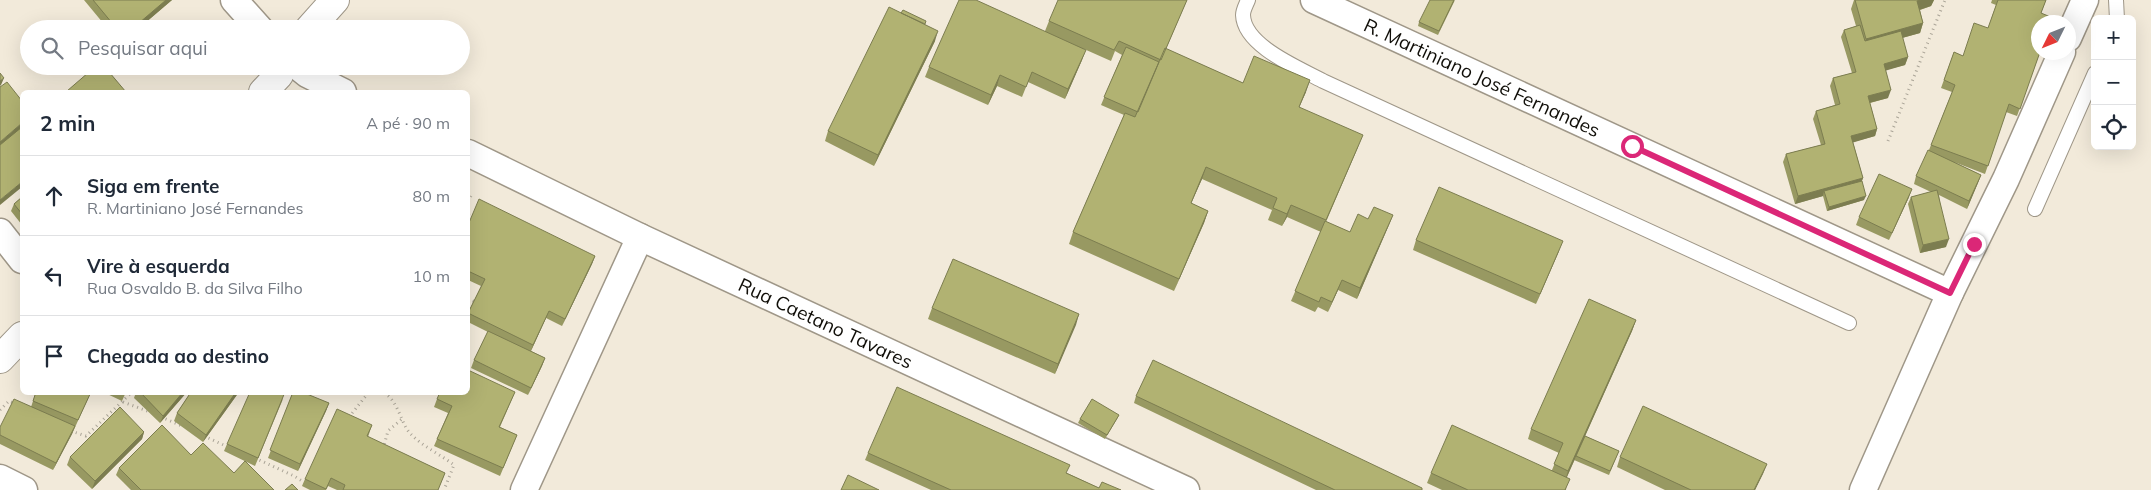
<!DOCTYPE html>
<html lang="pt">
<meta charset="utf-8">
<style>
body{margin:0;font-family:Mulish,sans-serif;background:#f6f6f7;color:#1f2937}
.controls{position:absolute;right:15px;top:15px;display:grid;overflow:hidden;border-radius:8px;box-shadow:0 5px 20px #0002}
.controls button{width:45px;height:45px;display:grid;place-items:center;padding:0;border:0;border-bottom:1px solid #e0e1e3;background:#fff;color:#1f2937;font:25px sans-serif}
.compass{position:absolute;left:2031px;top:15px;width:45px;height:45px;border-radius:50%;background:#fff;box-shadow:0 5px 20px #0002;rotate:227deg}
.stop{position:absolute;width:15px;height:15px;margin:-11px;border:4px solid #db2777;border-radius:50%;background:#fff}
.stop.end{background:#db2777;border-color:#fff;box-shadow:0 1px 5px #0008}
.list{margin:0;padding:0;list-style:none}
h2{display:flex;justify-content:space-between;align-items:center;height:65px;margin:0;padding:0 20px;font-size:21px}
h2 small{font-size:16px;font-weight:400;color:#747a83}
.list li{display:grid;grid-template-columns:32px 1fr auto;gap:15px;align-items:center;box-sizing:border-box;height:80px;padding:0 20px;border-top:1px solid #e0e1e3}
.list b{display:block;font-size:19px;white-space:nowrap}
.list p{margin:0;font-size:16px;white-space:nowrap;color:#747a83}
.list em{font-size:16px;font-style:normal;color:#747a83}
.icon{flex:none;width:28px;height:28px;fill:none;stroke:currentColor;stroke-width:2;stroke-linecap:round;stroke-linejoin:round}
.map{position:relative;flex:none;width:2151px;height:490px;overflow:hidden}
.search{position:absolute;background:#fff;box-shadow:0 5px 20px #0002;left:20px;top:20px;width:450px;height:55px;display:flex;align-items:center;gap:12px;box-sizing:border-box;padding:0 18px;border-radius:28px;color:#747a83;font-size:19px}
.panel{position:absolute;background:#fff;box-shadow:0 5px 20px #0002;left:20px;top:90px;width:450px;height:305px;border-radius:8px}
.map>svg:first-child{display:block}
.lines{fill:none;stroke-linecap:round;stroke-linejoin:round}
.lane-casing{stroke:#9f9788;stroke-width:16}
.street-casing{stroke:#9f9788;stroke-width:29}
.secondary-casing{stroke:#9f9788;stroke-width:30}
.path{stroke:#aaa497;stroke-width:3;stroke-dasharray:1 4;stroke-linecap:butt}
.lane{stroke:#fff;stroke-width:14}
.street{stroke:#fff;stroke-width:26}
.secondary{stroke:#fff;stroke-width:28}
.wall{fill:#989962}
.shaded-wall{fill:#7c7d50}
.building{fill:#b1b272;stroke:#7c7d50}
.route{stroke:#db2777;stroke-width:6}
.labels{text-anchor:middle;stroke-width:4.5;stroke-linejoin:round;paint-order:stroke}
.street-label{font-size:19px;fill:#100e08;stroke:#fff}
</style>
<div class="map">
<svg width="2151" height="490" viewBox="0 0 2151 490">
<rect width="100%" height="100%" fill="#f2eada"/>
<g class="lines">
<defs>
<path id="lane" d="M1248,0C1246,5 1243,10 1243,15C1244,46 1299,68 1323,81L1849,323
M2116,0L2117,19
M2035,209L2095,73"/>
<g id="street">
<path d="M234,0L260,29"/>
<path id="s1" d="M1314,0L1950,293"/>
<path d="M2068,38L2085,0"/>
<path d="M297,66L307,74L343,92"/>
<path id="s2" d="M468,153L640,237L1186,490"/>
<path d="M0,232L22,260"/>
<path d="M0,478L24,490"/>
<path d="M524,490L640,237"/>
<path d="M1863,490L1950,293L2006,179L2062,52"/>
</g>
<path id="secondary" d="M309,29L335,0
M263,92L279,75L280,66
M0,359L22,336"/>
</defs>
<use href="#lane" class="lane-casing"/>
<use href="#street" class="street-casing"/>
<use href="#secondary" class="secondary-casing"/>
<path class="path" d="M1888,141L1945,0
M468,201L471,196
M468,210L470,211L468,216
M468,299L475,302
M379,392C396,393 400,421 409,432C421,446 440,454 454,465L444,490
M123,402L150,412
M0,410L9,401L16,404
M161,417L182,426
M349,417L369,392
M71,431L86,436L132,392
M204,436L228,447
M383,449L388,431L402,419
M255,458L294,476L307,484"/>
<use href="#lane" class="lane"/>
<use href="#street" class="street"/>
<use href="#secondary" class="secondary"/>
</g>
<path class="wall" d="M84,0H172L138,29H108Z
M1187,0L1166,49L1243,83L1306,92L1299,107L1358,147L1326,222L1350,232L1368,219L1393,215L1357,299L1338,290L1328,312L1318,307L1315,312L1291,301L1321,232L1287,217L1282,226L1268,220L1272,210L1202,179L1191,203L1208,211L1204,223L1174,291L1069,244L1073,232L1124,115L1101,105L1122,55L1115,51L1111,61L1084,49L1082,60L1065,99L1028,82L1022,97L997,86L988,105L925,77L929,67L1045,31L1049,21Z
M1455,0L1438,35L1418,26L1419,22Z
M1854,0H1934L1931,6L1920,10L1923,23L1920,33L1902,38L1908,57L1905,65L1885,70L1888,98L1870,103L1877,129L1875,136L1853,142L1863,178L1862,181L1864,200L1827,211L1823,196L1795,204L1783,162L1786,154L1821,145L1813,119L1816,111L1835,105L1830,86L1833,78L1852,73L1841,37L1844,30L1856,26L1851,9Z
M1992,0H2046L2041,13L2040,52L2017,116L2006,112L1985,174L1954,162L1981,175L1967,209L1939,195L1946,247L1920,253L1908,204L1911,197L1931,192L1914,184L1916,176L1929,150L1952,92L1941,88L1954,52L1963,56L1988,28L1996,5L1991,3Z
M925,24L935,41L874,166L825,141L828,131Z
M22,197V225L11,211L14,204Z
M1909,197L1889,240L1856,225L1859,217Z
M468,225L595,256L592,264L562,326L546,318L531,351L545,358L542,366L528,395L471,368L474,360L488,332L468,322V313L481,286L468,280Z
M1416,240L1559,251L1536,304L1413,250Z
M932,308L1079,314L1055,374L928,319Z
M1636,320L1632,331L1585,436L1619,451L1609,475L1574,460L1575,459L1567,477L1566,490H1442L1427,483L1431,473L1552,470L1559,453L1528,439L1531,429Z
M36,392H91L72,434L53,470L0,444V427L31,407Z
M103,392H126L122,401Z
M136,392H187L160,423L134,398Z
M191,392H239L203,442L174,421L177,413Z
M293,392L329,403L326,411L298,471L268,458Z
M515,392L500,427L517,435L500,476L434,446L448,413L434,407L437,399Z
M1136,396L1422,490H1316L1134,403Z
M283,399L255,466L224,451L227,444Z
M1119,415L1117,419L1105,439L1078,423L1080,419Z
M372,425L368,437L445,473L438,490H337L328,486L326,490H310L302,486L305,479Z
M144,432L142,439L92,489L67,465L70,457Z
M868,453L1067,473L1099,488L1121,490H931L865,460Z
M191,455L234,473L274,490H131L116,475L119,468Z
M1620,457L1767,464L1755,490H1665L1617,467Z"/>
<path class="shaded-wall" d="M166,0H172L138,29H132Z
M1921,0H1934L1931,6L1913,12L1917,1Z
M1923,23L1920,33L1862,49L1866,39Z
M938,31L935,41L874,166L878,155Z
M1086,50L1082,60L1065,99L1068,89Z
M1908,57L1905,65L1881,72L1884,64Z
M1000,75L997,86L988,105L991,95Z
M4,78L1,85L0,86V81Z
M1310,80L1306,92L1294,119L1299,107Z
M1891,90L1888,98L1865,104L1868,96Z
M22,123V129L0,147V142Z
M1877,129L1875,136L1848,144L1851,136Z
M1363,135L1358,147L1321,232L1326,220Z
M1206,167L1202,179L1186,215Z
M1981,175L1978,183L1967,209L1969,201Z
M1863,178L1860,185L1824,191L1823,196L1795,204L1798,196Z
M22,182V187L0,205V200Z
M1912,189L1909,197L1889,240L1892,233Z
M1866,196L1864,200L1827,211L1829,207Z
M1291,205L1287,217L1282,226L1287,214Z
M1208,211L1204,223L1174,291L1179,279Z
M1393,215L1389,225L1357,299L1360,288Z
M1949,239L1946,247L1920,253L1923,245Z
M1563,241L1559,251L1536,304L1540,294Z
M595,256L592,264L562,326L565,319Z
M1342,280L1338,290L1328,312L1332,302Z
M549,311L546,318L530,353L533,345Z
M1079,314L1076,325L1055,374L1058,364Z
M1636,320L1632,331L1565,481L1568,471Z
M545,358L542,366L528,395L531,388Z
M183,392H187L160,423L163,416Z
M236,392H239L203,442L206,435Z
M329,403L326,411L298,471L300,464Z
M75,426L72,434L53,470L56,463Z
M144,432L142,439L92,489L95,481Z
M1767,464L1763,474L1755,490H1754Z"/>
<path class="building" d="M93,0H166L132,29H117Z
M959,0H976L1086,50L1068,89L1032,72L1026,87L1000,75L991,95L929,67Z
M1058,0H1187L1161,60L1119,41L1114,50L1049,21Z
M1430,0H1454L1439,31L1419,22Z
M1855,0H1921L1917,1L1923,23L1866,39Z
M1998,0H2046L2041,13L2053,18L2051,22H2038V52H2040L2020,109L2009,104L1988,166L1931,145L1955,85L1944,80L1954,52L1963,56L1974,23L1988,28Z
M889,7L938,31L878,155L828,131Z
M903,10L926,21L925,24L901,13Z
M1860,25L1865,41L1901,31L1908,57L1884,64L1891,90L1868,96L1877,129L1851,136L1863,178L1798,196L1786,154L1825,144L1816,111L1840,104L1833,78L1856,72L1844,30Z
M1126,47L1159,62L1138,112L1104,97Z
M1165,48L1243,83L1254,56L1310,80L1299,107L1363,135L1326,220L1291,205L1287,214L1273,208L1277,198L1206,167L1191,203L1208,211L1179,279L1073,232L1125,113L1135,117Z
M96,66H104L126,92H68L67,91Z
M0,73L4,78L0,81Z
M7,82L22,101V123L0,142V87Z
M22,127V182L0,200V145Z
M1928,150L1981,175L1969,201L1916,176Z
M1879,174L1912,189L1892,233L1859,217Z
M1862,181L1866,196L1829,207L1824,191Z
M1439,187L1563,241L1540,294L1416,240Z
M1937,190L1949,239L1923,245L1911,197Z
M22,197V214L14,204Z
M479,199L595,256L565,319L549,311L533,345L468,313L485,279L468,271V225Z
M1374,207L1393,215L1360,288L1342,280L1332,302L1321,297L1319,302L1295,291L1325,221L1350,232L1358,214L1368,219Z
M953,259L1079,314L1058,364L932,308Z
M1589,299L1636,320L1568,471L1554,464L1563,443L1531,429Z
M488,331L545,358L531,388L474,360Z
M1153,360L1422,488V490H1335L1136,396Z
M468,370L515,392L499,427L517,435L503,468L437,439L452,406L437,399L440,392H468Z
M897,387L1070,465L1066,473L1099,488L1102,482L1121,490H951L868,453Z
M36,392H91L78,420L33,401Z
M140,392H183L163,416Z
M191,392H236L206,435L177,413Z
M250,392H285L258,458L227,444Z
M293,392H302L329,403L300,464L270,450Z
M14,399L75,426L56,463L0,435V427Z
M1092,399L1119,415L1107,435L1080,419Z
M1643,406L1767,464L1754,490H1691L1620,457Z
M120,407L144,432L95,481L70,457Z
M337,409L372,425L367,436L445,473L438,490H343L345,485L331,478L326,489L305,479Z
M162,425L191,455L203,443L234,473L245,461L274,490H141L119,468Z
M1452,425L1570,479L1565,490H1468L1431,473Z
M1585,436L1619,451L1610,471L1576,456Z
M848,475L879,490H841Z
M292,484L298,490H285Z"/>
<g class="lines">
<path class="route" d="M1632,146L1950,293L1974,244"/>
</g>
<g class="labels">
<g class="street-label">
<text dy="7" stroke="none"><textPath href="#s1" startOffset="185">R. Martiniano José Fernandes</textPath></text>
<text dy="7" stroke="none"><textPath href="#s2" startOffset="396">Rua Caetano Tavares</textPath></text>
</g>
</g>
</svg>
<div class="controls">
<button>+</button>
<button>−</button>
<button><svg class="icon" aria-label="locate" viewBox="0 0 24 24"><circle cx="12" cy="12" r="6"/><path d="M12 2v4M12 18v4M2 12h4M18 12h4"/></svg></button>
</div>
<svg class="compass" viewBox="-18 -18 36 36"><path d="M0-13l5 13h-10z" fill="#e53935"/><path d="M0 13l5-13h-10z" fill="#747a83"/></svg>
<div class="stop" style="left:1632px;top:146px"></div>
<div class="stop end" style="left:1974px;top:244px"></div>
<div class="search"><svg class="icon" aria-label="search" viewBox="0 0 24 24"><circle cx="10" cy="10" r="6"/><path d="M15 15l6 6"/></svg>Pesquisar aqui</div>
<section class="panel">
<h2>2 min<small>A pé · 90 m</small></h2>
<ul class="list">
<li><svg class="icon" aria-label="ahead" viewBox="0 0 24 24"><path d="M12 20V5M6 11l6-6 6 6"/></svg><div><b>Siga em frente</b><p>R. Martiniano José Fernandes</p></div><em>80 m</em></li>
<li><svg class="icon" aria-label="left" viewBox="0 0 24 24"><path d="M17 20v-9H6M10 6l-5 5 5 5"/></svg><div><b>Vire à esquerda</b><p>Rua Osvaldo B. da Silva Filho</p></div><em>10 m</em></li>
<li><svg class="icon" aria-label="arrive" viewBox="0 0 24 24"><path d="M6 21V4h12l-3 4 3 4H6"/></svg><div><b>Chegada ao destino</b></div></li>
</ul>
</section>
</div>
